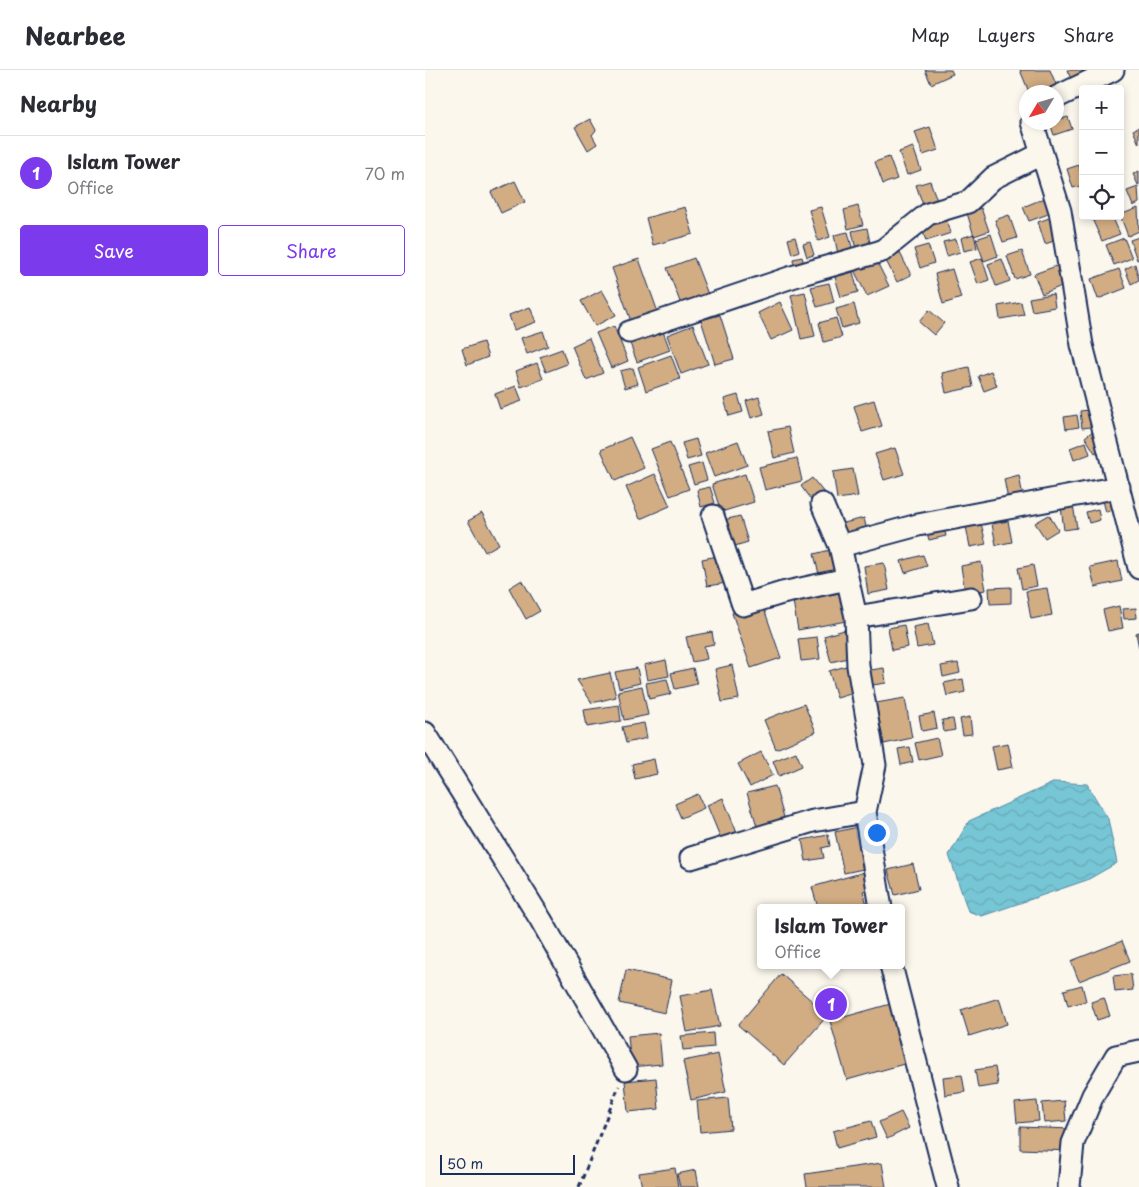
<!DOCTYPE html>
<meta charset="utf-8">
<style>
body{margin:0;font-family:"Playpen Sans",sans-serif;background:#f7f7f7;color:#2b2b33}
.controls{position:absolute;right:15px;top:15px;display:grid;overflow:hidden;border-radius:5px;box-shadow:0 2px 8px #0003}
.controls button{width:45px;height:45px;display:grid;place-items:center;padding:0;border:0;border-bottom:1px solid #e1e1e2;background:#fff;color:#2b2b33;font:25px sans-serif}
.compass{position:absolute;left:594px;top:15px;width:45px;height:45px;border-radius:50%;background:#fff;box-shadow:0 2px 8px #0003;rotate:232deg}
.scale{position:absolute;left:15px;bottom:12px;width:135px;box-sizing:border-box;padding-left:5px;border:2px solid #1b2f5e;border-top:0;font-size:14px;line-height:18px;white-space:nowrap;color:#1b2f5e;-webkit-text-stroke:4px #fbf7ec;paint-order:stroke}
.you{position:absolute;left:451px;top:762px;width:18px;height:18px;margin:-12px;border:4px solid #fff;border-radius:50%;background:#1a73e8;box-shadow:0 0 0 8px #1a73e833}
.badge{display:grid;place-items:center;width:32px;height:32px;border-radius:50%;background:#7c3aed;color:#fff;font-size:16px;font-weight:700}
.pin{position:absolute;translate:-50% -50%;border:2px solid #fff;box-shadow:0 1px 5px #0006}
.popup{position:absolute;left:332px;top:834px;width:148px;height:65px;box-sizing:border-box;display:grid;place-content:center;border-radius:5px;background:#fff;filter:drop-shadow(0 1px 4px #0005);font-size:16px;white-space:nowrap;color:#7c7c81}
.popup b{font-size:19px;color:#2b2b33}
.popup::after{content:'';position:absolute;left:50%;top:100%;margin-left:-10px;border:10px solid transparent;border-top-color:#fff}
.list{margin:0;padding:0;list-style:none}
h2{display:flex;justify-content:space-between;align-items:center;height:65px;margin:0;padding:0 20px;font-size:21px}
h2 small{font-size:16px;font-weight:400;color:#7c7c81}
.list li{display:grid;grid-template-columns:32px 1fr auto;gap:15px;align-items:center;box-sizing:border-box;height:75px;padding:0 20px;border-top:1px solid #e1e1e2}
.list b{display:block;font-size:19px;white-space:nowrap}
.list p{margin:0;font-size:16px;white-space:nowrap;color:#7c7c81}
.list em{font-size:16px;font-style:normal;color:#7c7c81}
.actions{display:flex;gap:10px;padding:15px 20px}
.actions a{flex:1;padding:11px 0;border:1px solid #7c3aed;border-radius:5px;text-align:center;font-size:18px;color:#7c3aed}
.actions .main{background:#7c3aed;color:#fff}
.icon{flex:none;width:28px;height:28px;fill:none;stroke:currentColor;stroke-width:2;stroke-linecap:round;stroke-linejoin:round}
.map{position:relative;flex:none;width:714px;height:1117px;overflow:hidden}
header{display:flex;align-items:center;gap:30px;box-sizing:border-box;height:70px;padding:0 25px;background:#fff;border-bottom:1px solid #e1e1e2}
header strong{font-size:24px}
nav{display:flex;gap:28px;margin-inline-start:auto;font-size:18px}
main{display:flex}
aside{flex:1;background:#fff}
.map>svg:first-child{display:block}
.water{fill:url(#water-waves);stroke:#528aa5}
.building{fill:#d2ad84;stroke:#1b2f5e}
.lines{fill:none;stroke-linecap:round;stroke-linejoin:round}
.street-casing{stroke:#1b2f5e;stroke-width:25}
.path{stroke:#1b2f5e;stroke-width:3;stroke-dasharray:5 4;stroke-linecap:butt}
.street{stroke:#fbf7ec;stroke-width:21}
</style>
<header>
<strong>Nearbee</strong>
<nav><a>Map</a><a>Layers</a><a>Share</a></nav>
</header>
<main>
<aside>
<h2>Nearby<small></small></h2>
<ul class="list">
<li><span class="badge">1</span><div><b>Islam Tower</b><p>Office</p></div><em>70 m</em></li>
</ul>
<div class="actions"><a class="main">Save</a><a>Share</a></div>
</aside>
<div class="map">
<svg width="714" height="1117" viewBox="0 0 714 1117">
<defs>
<pattern id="water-waves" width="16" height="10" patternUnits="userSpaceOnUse" patternTransform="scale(1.25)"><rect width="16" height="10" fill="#77c6d5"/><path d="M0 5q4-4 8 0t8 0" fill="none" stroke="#66aab9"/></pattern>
</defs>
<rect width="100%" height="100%" fill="#fbf7ec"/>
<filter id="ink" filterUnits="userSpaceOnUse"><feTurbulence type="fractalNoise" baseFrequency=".02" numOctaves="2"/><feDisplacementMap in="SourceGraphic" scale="10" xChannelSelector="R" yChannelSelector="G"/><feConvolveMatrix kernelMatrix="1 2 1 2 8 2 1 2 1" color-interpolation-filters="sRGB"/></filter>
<g filter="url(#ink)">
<path class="water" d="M630,712L662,714L683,749L692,793L662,810L557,846L543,841L524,785L544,751Z"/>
<path class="building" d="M500,0H526L528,4L506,14Z
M595,0H625L633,19L625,22H604Z
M642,0H659L661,5L647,11Z
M643,47L647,59L629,65L625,53L632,52V50Z
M165,49L171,60L167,65L172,74L163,80L150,57Z
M505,57L513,80L498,85L490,62Z
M714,57V74L708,60Z
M488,77L496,100L482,105L474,82Z
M464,87L472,109L458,114L450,92Z
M654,95L658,115L648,118L642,99Z
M714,101V115H713L708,104Z
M90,111L100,132L76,143L66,122Z
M505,111L513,133L499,138L491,115Z
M713,117L714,133L708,136L702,121Z
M620,128L626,143L604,151L598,137Z
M433,136L438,155L423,159L419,140Z
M260,137L268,164L228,175L221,148Z
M396,137L405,167L393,171L384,140Z
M556,138L564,161L549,166L542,143Z
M713,138L714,161L703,166L695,145Z
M520,145L526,163L501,171L495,153Z
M584,145L592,168L578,172L570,150Z
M679,146H687L695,164L677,171L668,151Z
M627,147L635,169L620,174L613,152Z
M442,158L446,177L431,180L427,161Z
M423,162L428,181L413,184L409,165Z
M549,164L552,178L539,181L536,168Z
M566,164L573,186L559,191L551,169Z
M370,167L374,181L367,184L363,169Z
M714,167V189L712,190L705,170Z
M699,168L707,188L689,195L681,175Z
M531,169L535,182L522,186L518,172Z
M385,172L389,185L382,187L378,174Z
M471,175L486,205L472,212L457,183Z
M503,175L509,193L495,198L489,179Z
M597,181L605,204L590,209L582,186Z
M377,187L381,200L371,203L368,189Z
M269,188L284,227L257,237L242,198Z
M450,188L464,216L442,226L428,198Z
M557,188L564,210L553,214L545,192Z
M214,189L235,248L208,257L187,198Z
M577,189L585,211L571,216L563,194Z
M637,194L644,213L617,224L609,204Z
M710,194L714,210L706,214L700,199Z
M527,199L536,228L518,234L510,204Z
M694,199L701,218L673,229L666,209Z
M428,202L433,222L416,227L410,207Z
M404,213L409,232L392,237L386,217Z
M177,220L191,245L170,256L156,231Z
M380,222L390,266L376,269L366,225Z
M628,224L630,237L607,241L604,228Z
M355,232L368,260L346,270L333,243Z
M596,232L599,245L575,249L573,236Z
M429,234L434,253L417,258L411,239Z
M105,237L111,252L89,260L84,245Z
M504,240L519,253L509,265L494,252Z
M295,245L309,289L290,294L276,250Z
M411,248L417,267L399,272L394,253Z
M268,255L283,294L256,304L242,265Z
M189,256L203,291L186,298L171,263Z
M236,256L245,280L212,292L203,268Z
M118,261L123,276L102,284L96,268Z
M164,268L178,303L161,310L147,276Z
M58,272L63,287L42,295L37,279Z
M137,279L142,294L121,302L115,287Z
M246,285L255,309L221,321L213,297Z
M112,293L118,309L96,317L91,301Z
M544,297L548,317L521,323L517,303Z
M208,298L213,314L200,318L195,301Z
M566,301L572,316L559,321L553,306Z
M91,316L97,331L75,339L70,324Z
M313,325L318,342L304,346L299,329Z
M334,327L339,344L326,348L321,331Z
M449,330L457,356L437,362L429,336Z
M673,339L674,356L657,358L655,341Z
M652,345L654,357L641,359L639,347Z
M363,357L369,383L349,388L343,361Z
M668,361L679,377L670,383L660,367Z
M205,367L219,398L190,411L176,380Z
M271,369L276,386L262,390L257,373Z
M313,371L322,395L289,407L280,383Z
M245,372L264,419L245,426L226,379Z
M661,372L665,384L649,390L645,378Z
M470,378L479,404L459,410L450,384Z
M372,388L377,411L340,420L334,397Z
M277,393L282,410L269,414L263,397Z
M428,399L433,426L412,429L408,402Z
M230,404L245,436L215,449L201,417Z
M320,404L329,432L296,442L287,414Z
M594,405L598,427L583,430L579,409Z
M387,408L400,424L388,433L376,416Z
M285,417L290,433L276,437L272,420Z
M689,424L692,439L681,442L677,427Z
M648,435L652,458L639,460L636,437Z
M673,439L675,450L664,453L661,442Z
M57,443L74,474L60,482L43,451Z
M624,445L633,460L620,468L610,453Z
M315,446L323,472L303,478L295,451Z
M439,448L442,461L419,468L415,454Z
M583,451L587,472L571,475L567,454Z
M556,453L561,474L545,477L541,456Z
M518,455L521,466L504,470L501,459Z
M405,480L412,508L396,512L389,484Z
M298,485L302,513L282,516L277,489Z
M498,485L502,496L480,503L476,491Z
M693,491L697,511L670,517L665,497Z
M556,492L561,520L540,523L536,496Z
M459,493L464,520L443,524L439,496Z
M608,495L612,516L597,519L593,498Z
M97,510L115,541L101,549L84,518Z
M586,517V533L565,534L564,518Z
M622,518L627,545L606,549L601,521Z
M415,523L421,551L373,560L368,531Z
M337,533L356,588L326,598L307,543Z
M694,536L698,558L683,561L678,540Z
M711,538L712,548L699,549L698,539Z
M503,554L508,575L492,578L488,557Z
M479,555L483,577L467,580L463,558Z
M419,560L427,587L406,592L399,566Z
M287,562L289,574L279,576L282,589L267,592L261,567Z
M714,562V578L711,563Z
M392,567L395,589L376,591L373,569Z
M241,590L244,606L222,610L219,595Z
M533,593L535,603L518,607L516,596Z
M307,595L314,629L297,632L290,599Z
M424,595L432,622L412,628L404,601Z
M212,598L215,613L194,618L190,602Z
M268,598L272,614L250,619L246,603Z
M459,598L461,613L441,616L439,601Z
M185,603L191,627L167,633L152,610Z
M242,609L246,624L224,629L221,613Z
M538,609L540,622L522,626L519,613Z
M217,616L223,645L199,650L193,621Z
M480,628L487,668L459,674L451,633Z
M379,634L391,662L351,679L339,650Z
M194,635L196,651L162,657L159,640Z
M509,643L512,658L497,661L494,646Z
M545,647L547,664L538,665L535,649Z
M528,649L530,660L519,662L517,650Z
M219,653L222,668L201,673L197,657Z
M512,668L516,685L494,690L490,673Z
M583,673L588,697L572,700L567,676Z
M485,677L488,692L476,695L473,679Z
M336,682L348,705L325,717L313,694Z
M371,682L377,696L354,706L348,691Z
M229,689L232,704L210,709L207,694Z
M350,716L362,758L335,766L322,723Z
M273,724L279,738L256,748L250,734Z
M298,728L312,763L296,769L282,735Z
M438,756L448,797L419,803L410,762Z
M403,765L405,776L397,778L399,788L381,791L377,770Z
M488,794L494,819L470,825L463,800Z
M443,801L448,818L438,821L443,838H393L387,817Z
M697,871L705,891L654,911L646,891Z
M409,895H425L411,900Z
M201,900L247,910L240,943L194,933Z
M356,904L403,945L359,995L313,955Z
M706,904L708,920L690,922L688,906Z
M657,915L661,931L643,936L639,920Z
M287,920L295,956L262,962L255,926Z
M574,928L582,954L544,966L536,940Z
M679,928L685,946L672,950L666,932Z
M469,933L486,992L422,1010L405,951Z
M234,963L237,994L206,997L203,966Z
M288,963L289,977L258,980L256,966Z
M293,984L301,1022L266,1030L258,991Z
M570,997L573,1015L553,1018L550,1000Z
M537,1005L540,1022L520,1025L518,1007Z
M231,1008L234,1039L203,1042L200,1011Z
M303,1028L306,1059L275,1062L272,1031Z
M612,1031L614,1051L592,1053L590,1033Z
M639,1031L641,1051L619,1053L617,1033Z
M476,1042L484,1058L462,1069L454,1052Z
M446,1051L451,1067L412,1078L408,1061Z
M595,1057L646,1059L645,1081L595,1079Z
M457,1093L461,1117H382L380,1104Z
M250,1098L253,1117H217L214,1103Z
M271,1100L274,1117H255L252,1104Z"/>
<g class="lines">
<defs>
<path id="street" d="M632,27L688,0
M607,52L635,141L657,275L714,498
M204,262L370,206L457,181L503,144L543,132L568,108L616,84
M397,434L415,476
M288,446L318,535L357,523L422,509
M546,528L431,547L415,476L493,455L694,417
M431,547L433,596L450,695L440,742
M0,663L116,850L201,999
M266,788L388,751L440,742L456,838
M466,895L523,1117
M644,1117L648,1073L668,1025L691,986L714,981"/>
</defs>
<use href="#street" class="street-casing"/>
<path class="path" d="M154,1117L194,1016"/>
<use href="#street" class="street"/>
</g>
</g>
</svg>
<div class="controls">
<button>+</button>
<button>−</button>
<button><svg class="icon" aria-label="locate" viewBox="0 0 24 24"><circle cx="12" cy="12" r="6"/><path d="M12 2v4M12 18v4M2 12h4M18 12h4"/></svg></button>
</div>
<svg class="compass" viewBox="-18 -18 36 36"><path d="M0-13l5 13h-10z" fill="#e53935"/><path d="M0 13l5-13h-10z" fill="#7c7c81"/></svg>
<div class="scale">50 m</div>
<div class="you"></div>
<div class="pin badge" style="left:406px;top:934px">1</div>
<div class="popup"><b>Islam Tower</b>Office</div>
</div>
</main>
